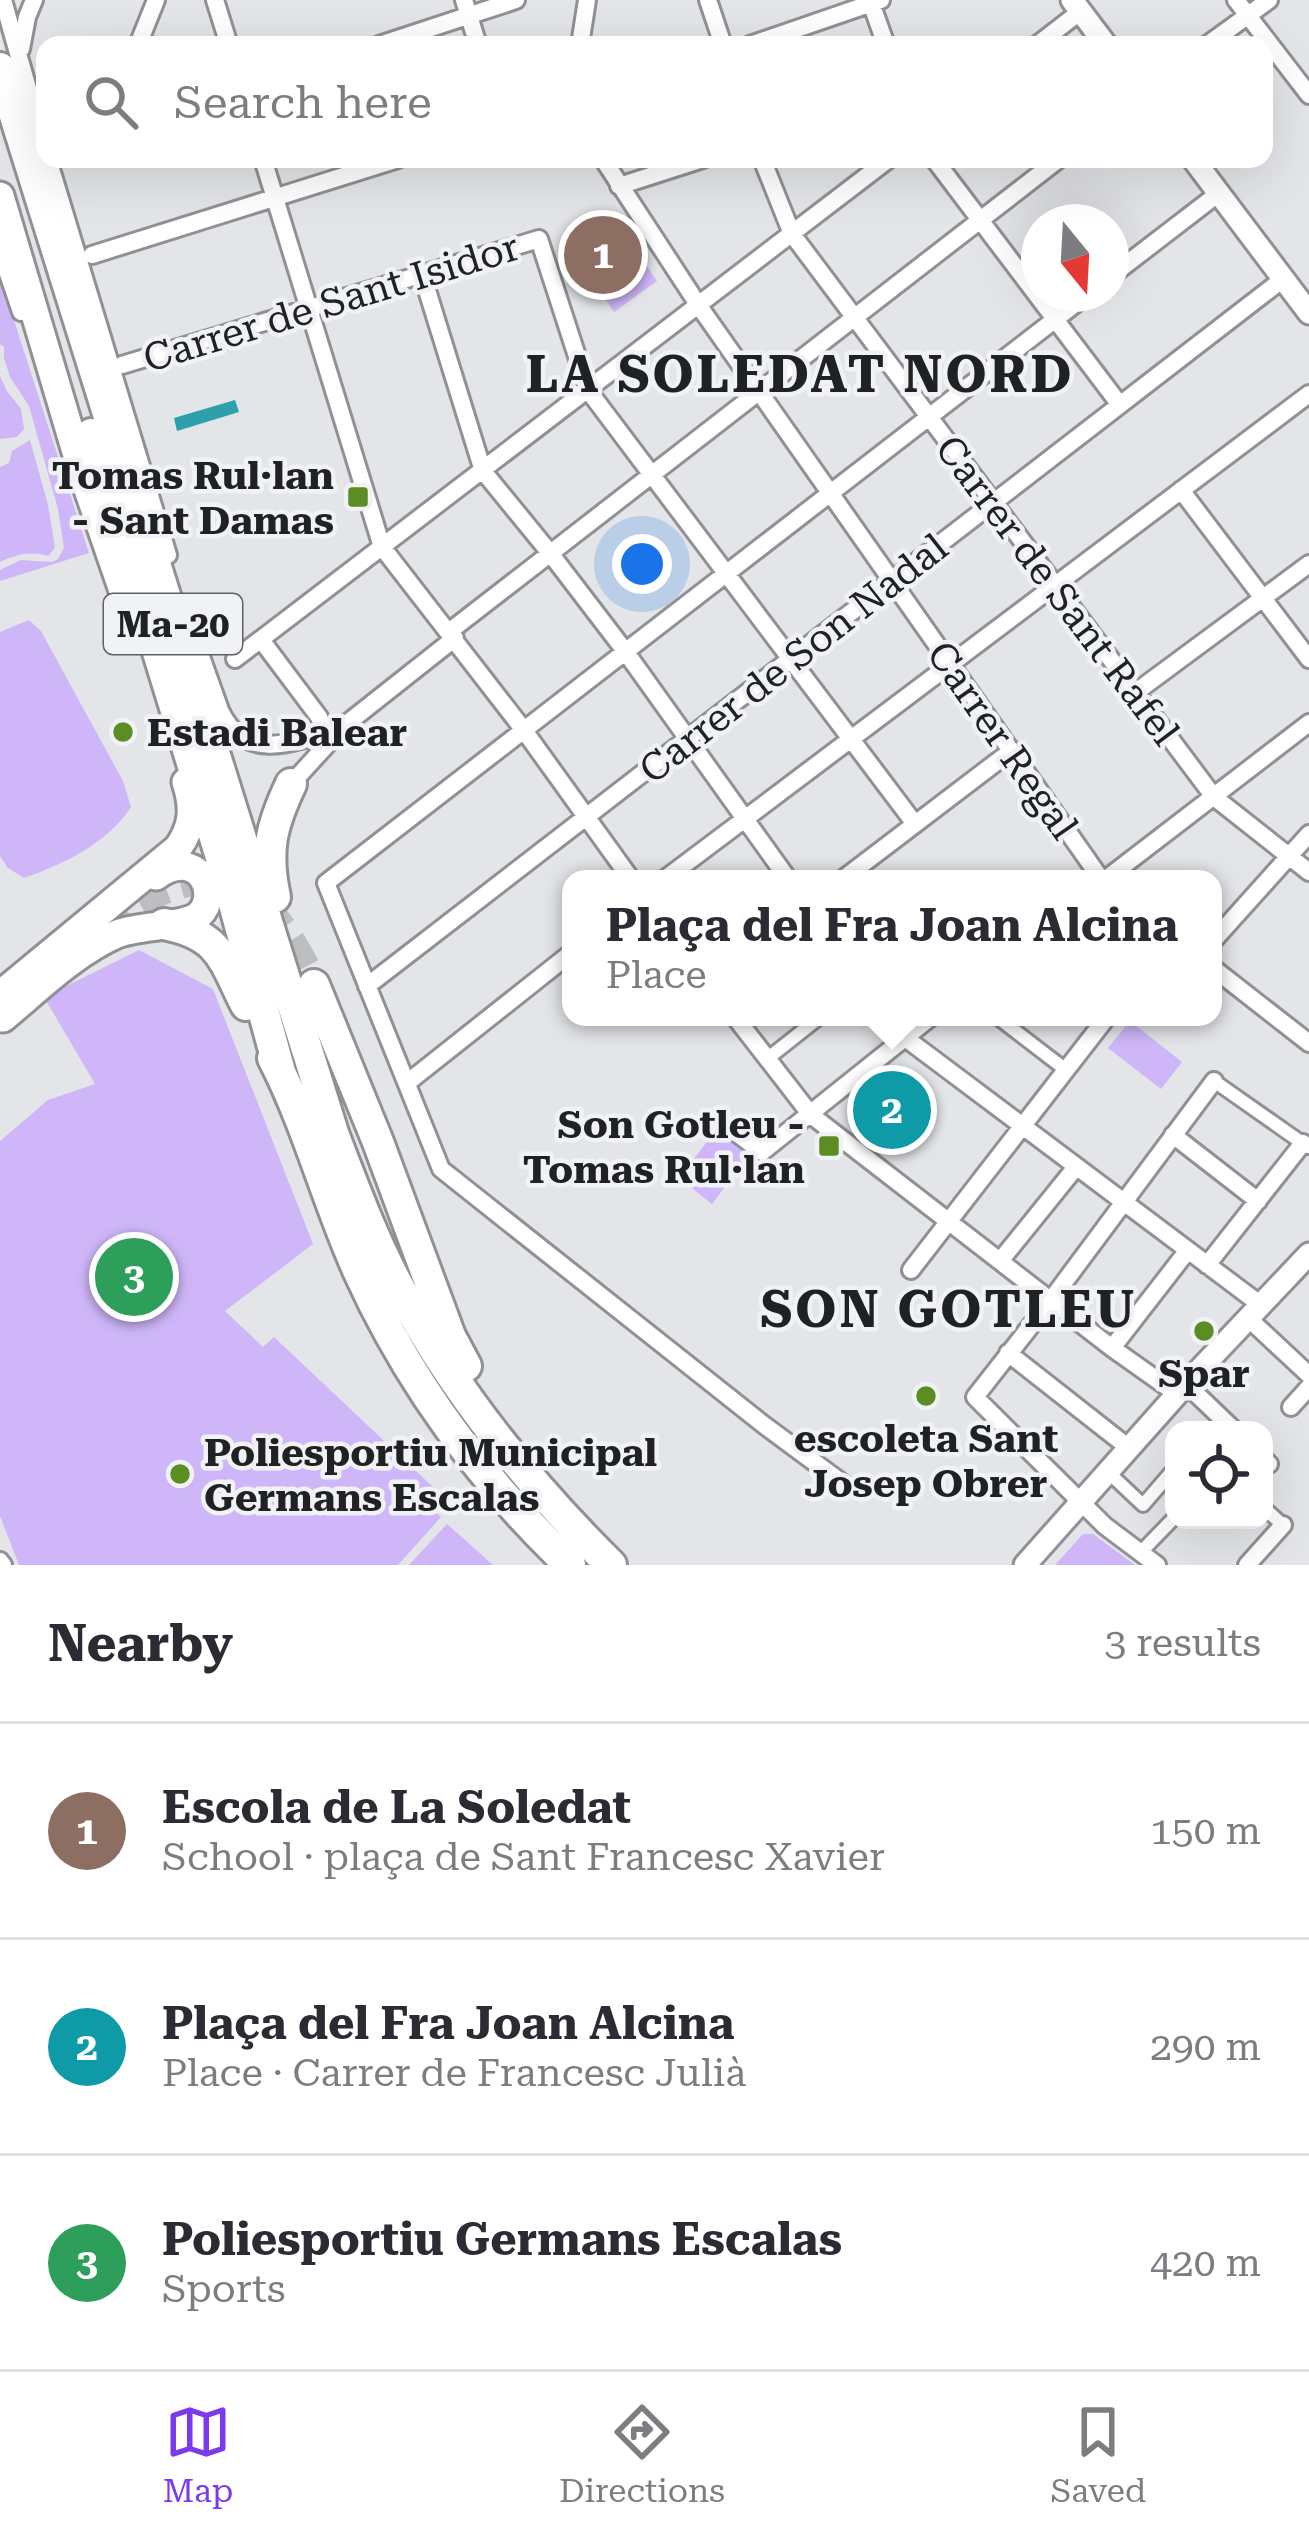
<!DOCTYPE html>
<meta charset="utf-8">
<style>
body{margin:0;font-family:"Roboto Serif",serif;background:#f7f7f7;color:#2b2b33}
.controls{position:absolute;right:36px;bottom:36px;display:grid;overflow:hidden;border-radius:24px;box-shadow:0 12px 48px #0002}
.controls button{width:108px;height:108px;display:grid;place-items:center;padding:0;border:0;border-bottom:3px solid #e1e1e2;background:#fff;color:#2b2b33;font:60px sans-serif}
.compass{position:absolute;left:1021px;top:204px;width:108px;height:108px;border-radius:50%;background:#fff;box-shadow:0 12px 48px #0002;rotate:162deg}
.you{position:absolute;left:642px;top:564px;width:42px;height:42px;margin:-30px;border:9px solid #fff;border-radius:50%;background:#1a73e8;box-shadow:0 0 0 18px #1a73e833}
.badge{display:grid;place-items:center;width:78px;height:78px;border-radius:50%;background:#7c3aed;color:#fff;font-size:39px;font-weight:700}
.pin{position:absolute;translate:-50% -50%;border:6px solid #fff;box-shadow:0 3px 12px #0006}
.popup{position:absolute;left:562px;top:870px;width:660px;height:156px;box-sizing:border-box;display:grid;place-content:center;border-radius:24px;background:#fff;filter:drop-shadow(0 3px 9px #0005);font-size:39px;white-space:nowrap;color:#7c7c81}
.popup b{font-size:45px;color:#2b2b33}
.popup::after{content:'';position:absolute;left:50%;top:100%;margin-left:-24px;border:24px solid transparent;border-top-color:#fff}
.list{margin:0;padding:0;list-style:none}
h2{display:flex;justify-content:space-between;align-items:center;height:156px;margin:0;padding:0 48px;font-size:51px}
h2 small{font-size:39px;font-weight:400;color:#7c7c81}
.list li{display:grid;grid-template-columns:78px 1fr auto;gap:36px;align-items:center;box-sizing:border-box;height:216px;padding:0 48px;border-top:3px solid #e1e1e2}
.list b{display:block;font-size:45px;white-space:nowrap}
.list p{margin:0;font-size:39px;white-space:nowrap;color:#7c7c81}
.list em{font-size:39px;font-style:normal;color:#7c7c81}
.icon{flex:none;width:66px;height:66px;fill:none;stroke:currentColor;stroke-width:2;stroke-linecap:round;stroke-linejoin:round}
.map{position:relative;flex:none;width:1309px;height:1565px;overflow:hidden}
.search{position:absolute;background:#fff;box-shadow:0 12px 48px #0002;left:36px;right:36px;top:36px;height:132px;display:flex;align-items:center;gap:30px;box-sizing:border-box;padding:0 42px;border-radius:24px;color:#7c7c81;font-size:45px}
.sheet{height:804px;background:#fff}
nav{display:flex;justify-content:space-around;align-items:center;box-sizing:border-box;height:168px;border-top:3px solid #e1e1e2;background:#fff;font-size:33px;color:#7c7c81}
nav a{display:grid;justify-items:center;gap:6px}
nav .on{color:#7c3aed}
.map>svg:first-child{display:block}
.green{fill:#cfb6f9}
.water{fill:#2da0ab}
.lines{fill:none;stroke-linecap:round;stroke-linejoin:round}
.motorway-tunnel{stroke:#bcbec0;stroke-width:30;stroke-dasharray:30 15;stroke-linecap:butt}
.pedestrian-casing{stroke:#8f9194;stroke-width:18}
.minor-casing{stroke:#8f9194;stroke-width:22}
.tertiary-casing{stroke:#8f9194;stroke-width:27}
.primary-casing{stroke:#8f9194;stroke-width:33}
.motorway-casing{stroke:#8f9194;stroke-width:36}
.pedestrian{stroke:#fff;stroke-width:12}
.minor{stroke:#fff;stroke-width:16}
.tertiary{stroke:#fff;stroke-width:21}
.primary{stroke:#fff;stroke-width:27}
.motorway{stroke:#fff;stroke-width:30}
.poi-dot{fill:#5b8d23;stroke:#f0f2f5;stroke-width:4.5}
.labels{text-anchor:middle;stroke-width:9;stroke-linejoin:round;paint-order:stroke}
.shield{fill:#f0f2f5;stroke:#5e6061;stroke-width:3}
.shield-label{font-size:36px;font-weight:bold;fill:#202122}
.street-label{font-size:39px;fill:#202122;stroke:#f0f2f5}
.poi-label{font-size:39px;font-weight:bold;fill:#202122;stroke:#f0f2f5;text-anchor:end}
.district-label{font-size:51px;font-weight:bold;letter-spacing:3px;fill:#202122;stroke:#f0f2f5}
</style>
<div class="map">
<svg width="1309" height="1565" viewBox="0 0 1309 1565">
<rect width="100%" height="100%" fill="#e3e5e8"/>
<path class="green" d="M620,233L628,259L590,271L581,245Z
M639,255L657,281L614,312L596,286Z
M0,277L89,553L0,581V570L21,560L52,562L58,559L64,548L58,509L29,406L10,377L4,358V347L0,344Z
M0,376L7,391L21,409L24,429L17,437L0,439Z
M30,440L48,505L55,548L48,556C30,551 18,554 0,562V467L9,463L12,451Z
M29,620L41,631L123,781L131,807C108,843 64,864 24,878L8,868L0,856V632Z
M139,950L213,989L313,1244L225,1311L263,1347L274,1337L433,1487L422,1499L441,1517L398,1565H19L0,1516V1141L48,1100L95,1084L44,997Z
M1130,1021L1182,1062L1161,1089L1108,1048Z
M716,1130L749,1155L712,1204L679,1178Z
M447,1524L493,1565H409Z
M1083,1534H1093L1135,1565H1055Z"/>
<path class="water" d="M235,400L239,412L177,431L174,418Z"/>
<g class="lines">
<path class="motorway-tunnel" d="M101,926C209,848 259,871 314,985"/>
<defs>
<path id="pedestrian" d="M997,1017L1066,1070
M767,1059L820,1017
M1214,1081L1308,1147
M1108,1472L1143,1505L1174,1469
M1264,1508L1283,1525
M1140,1553L1174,1518"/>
<path id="minor" d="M3,0L45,149
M215,0L229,45
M464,0L478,45
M708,0L723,45
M870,0L886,45
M1236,0L1309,95
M138,45L156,0
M379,45L516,0
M580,45L587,0
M750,45L881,0
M1037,45L1081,11
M1207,45L1269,0
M21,49L27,17L34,0
M48,159L168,555
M263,159L382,547L523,729L631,879
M603,159L699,306L1101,879
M762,159L792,234L1214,797L1309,872
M934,159L1120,405
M619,186L703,159
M0,250L21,312
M92,255L398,159
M422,274L483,471L550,553L625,651L788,879
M1111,276L1219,193
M122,365L539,239L588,390L915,824
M1181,490L1309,659
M184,609L220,710C246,767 301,740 345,725
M450,631L1059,159
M262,641L319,717L325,732
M235,659L889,159
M1136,692L1309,564
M291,784L345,725L455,638
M665,879L1309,394
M843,879L1011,751
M1106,879L1309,723
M1213,941L1309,834
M1213,968L1309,1043
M367,986L1283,279
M735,1017L811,1115L1112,1348L1177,1394
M889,1017L904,1037L1261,1305
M407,1083L571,953
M730,1128L762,1152L931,1017
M1173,1135L1258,1201
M1000,1261L1076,1167
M1207,1265L1303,1143
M911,1270L1107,1017
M1248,1318L1309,1375
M1112,1348L1188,1250
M1008,1353L1129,1448
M1186,1384L1234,1430
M1291,1407L1309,1387
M1264,1459L1269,1464
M845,1485L764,1425L441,1169L326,883L1088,294
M0,1561L3,1565
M1157,1565L1105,1526L975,1397L1051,1300L1214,1081
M1247,1565L1283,1525"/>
<path id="tertiary" d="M1072,0L1106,45
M1193,159L1309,313
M1025,1565L1186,1384L1309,1254"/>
<path id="primary" d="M0,196L82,472L137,631
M0,995L178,848C194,825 194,807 186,782
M3,1018C39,988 74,953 117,934C140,925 185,927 199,915C222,893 197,846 156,876"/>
<path id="motorway" d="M0,68L334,1136C353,1185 371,1234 395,1280C450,1387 526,1481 611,1565
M91,434L224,867L280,1072
M275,897C265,851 271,826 291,784
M164,924C221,935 223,960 246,1005
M314,985L378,1142L450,1336L466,1366
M0,1007L18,992
M273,1058C308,1126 327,1201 358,1270C409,1383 480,1479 570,1565"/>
</defs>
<use href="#pedestrian" class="pedestrian-casing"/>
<use href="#minor" class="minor-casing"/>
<use href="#tertiary" class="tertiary-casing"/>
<use href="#primary" class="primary-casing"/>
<use href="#motorway" class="motorway-casing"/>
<use href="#pedestrian" class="pedestrian"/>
<use href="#minor" class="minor"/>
<use href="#tertiary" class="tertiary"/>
<use href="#primary" class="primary"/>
<use href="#motorway" class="motorway"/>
</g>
<g class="poi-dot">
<rect x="346" y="485" width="24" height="24" rx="6"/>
<circle cx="123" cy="732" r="12"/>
<rect x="817" y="1134" width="24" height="24" rx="6"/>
<circle cx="1204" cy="1331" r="12"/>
<circle cx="926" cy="1396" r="12"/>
<circle cx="180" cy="1474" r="12"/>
</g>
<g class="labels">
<rect class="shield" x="104" y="594" width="138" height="60" rx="9"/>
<g class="shield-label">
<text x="173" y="637">Ma-20</text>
</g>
<g class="street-label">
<text transform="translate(331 302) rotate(-17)" y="14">Carrer de Sant Isidor</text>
<text transform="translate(1058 590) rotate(53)" y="14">Carrer de Sant Rafel</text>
<text transform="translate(793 658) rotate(-38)" y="14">Carrer de Son Nadal</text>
<text transform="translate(1003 740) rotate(55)" y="14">Carrer Regal</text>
</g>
<g class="poi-label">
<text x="334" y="489">Tomas Rul·lan<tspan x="334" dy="45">- Sant Damas</tspan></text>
<text x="147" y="746" text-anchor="start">Estadi Balear</text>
<text x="805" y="1138">Son Gotleu -<tspan x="805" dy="45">Tomas Rul·lan</tspan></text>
<text x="1204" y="1387" text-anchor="middle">Spar</text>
<text x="926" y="1452" text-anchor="middle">escoleta Sant<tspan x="926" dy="45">Josep Obrer</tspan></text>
<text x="204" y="1466" text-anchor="start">Poliesportiu Municipal<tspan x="204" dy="45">Germans Escalas</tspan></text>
</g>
<g class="district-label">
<text x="800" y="392">LA SOLEDAT NORD</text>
<text x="949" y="1327">SON GOTLEU</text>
</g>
</g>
</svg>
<div class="controls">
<button><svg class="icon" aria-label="locate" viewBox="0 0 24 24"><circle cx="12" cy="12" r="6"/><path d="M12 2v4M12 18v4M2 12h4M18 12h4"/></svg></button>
</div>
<svg class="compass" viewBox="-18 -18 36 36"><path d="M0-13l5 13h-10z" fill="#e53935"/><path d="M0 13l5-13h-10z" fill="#7c7c81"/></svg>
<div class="you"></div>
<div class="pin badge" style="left:603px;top:255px;background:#8d6e63">1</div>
<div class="pin badge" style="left:892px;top:1110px;background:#0f9aa8">2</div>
<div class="popup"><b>Plaça del Fra Joan Alcina</b>Place</div>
<div class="pin badge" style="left:134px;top:1277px;background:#2e9e5b">3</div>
<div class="search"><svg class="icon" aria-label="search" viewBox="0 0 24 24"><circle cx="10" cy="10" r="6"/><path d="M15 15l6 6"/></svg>Search here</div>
</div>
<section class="sheet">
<h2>Nearby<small>3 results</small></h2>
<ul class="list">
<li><span class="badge" style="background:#8d6e63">1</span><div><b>Escola de La Soledat</b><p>School · plaça de Sant Francesc Xavier</p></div><em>150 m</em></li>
<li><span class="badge" style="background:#0f9aa8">2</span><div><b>Plaça del Fra Joan Alcina</b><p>Place · Carrer de Francesc Julià</p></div><em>290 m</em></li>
<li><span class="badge" style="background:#2e9e5b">3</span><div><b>Poliesportiu Germans Escalas</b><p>Sports</p></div><em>420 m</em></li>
</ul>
</section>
<nav>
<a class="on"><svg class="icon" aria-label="map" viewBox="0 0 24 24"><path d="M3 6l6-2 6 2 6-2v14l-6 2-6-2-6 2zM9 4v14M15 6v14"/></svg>Map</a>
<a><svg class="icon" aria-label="directions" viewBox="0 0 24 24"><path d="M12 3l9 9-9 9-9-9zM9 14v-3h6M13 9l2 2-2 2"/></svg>Directions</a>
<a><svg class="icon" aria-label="saved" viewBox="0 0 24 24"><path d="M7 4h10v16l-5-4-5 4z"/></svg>Saved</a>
</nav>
